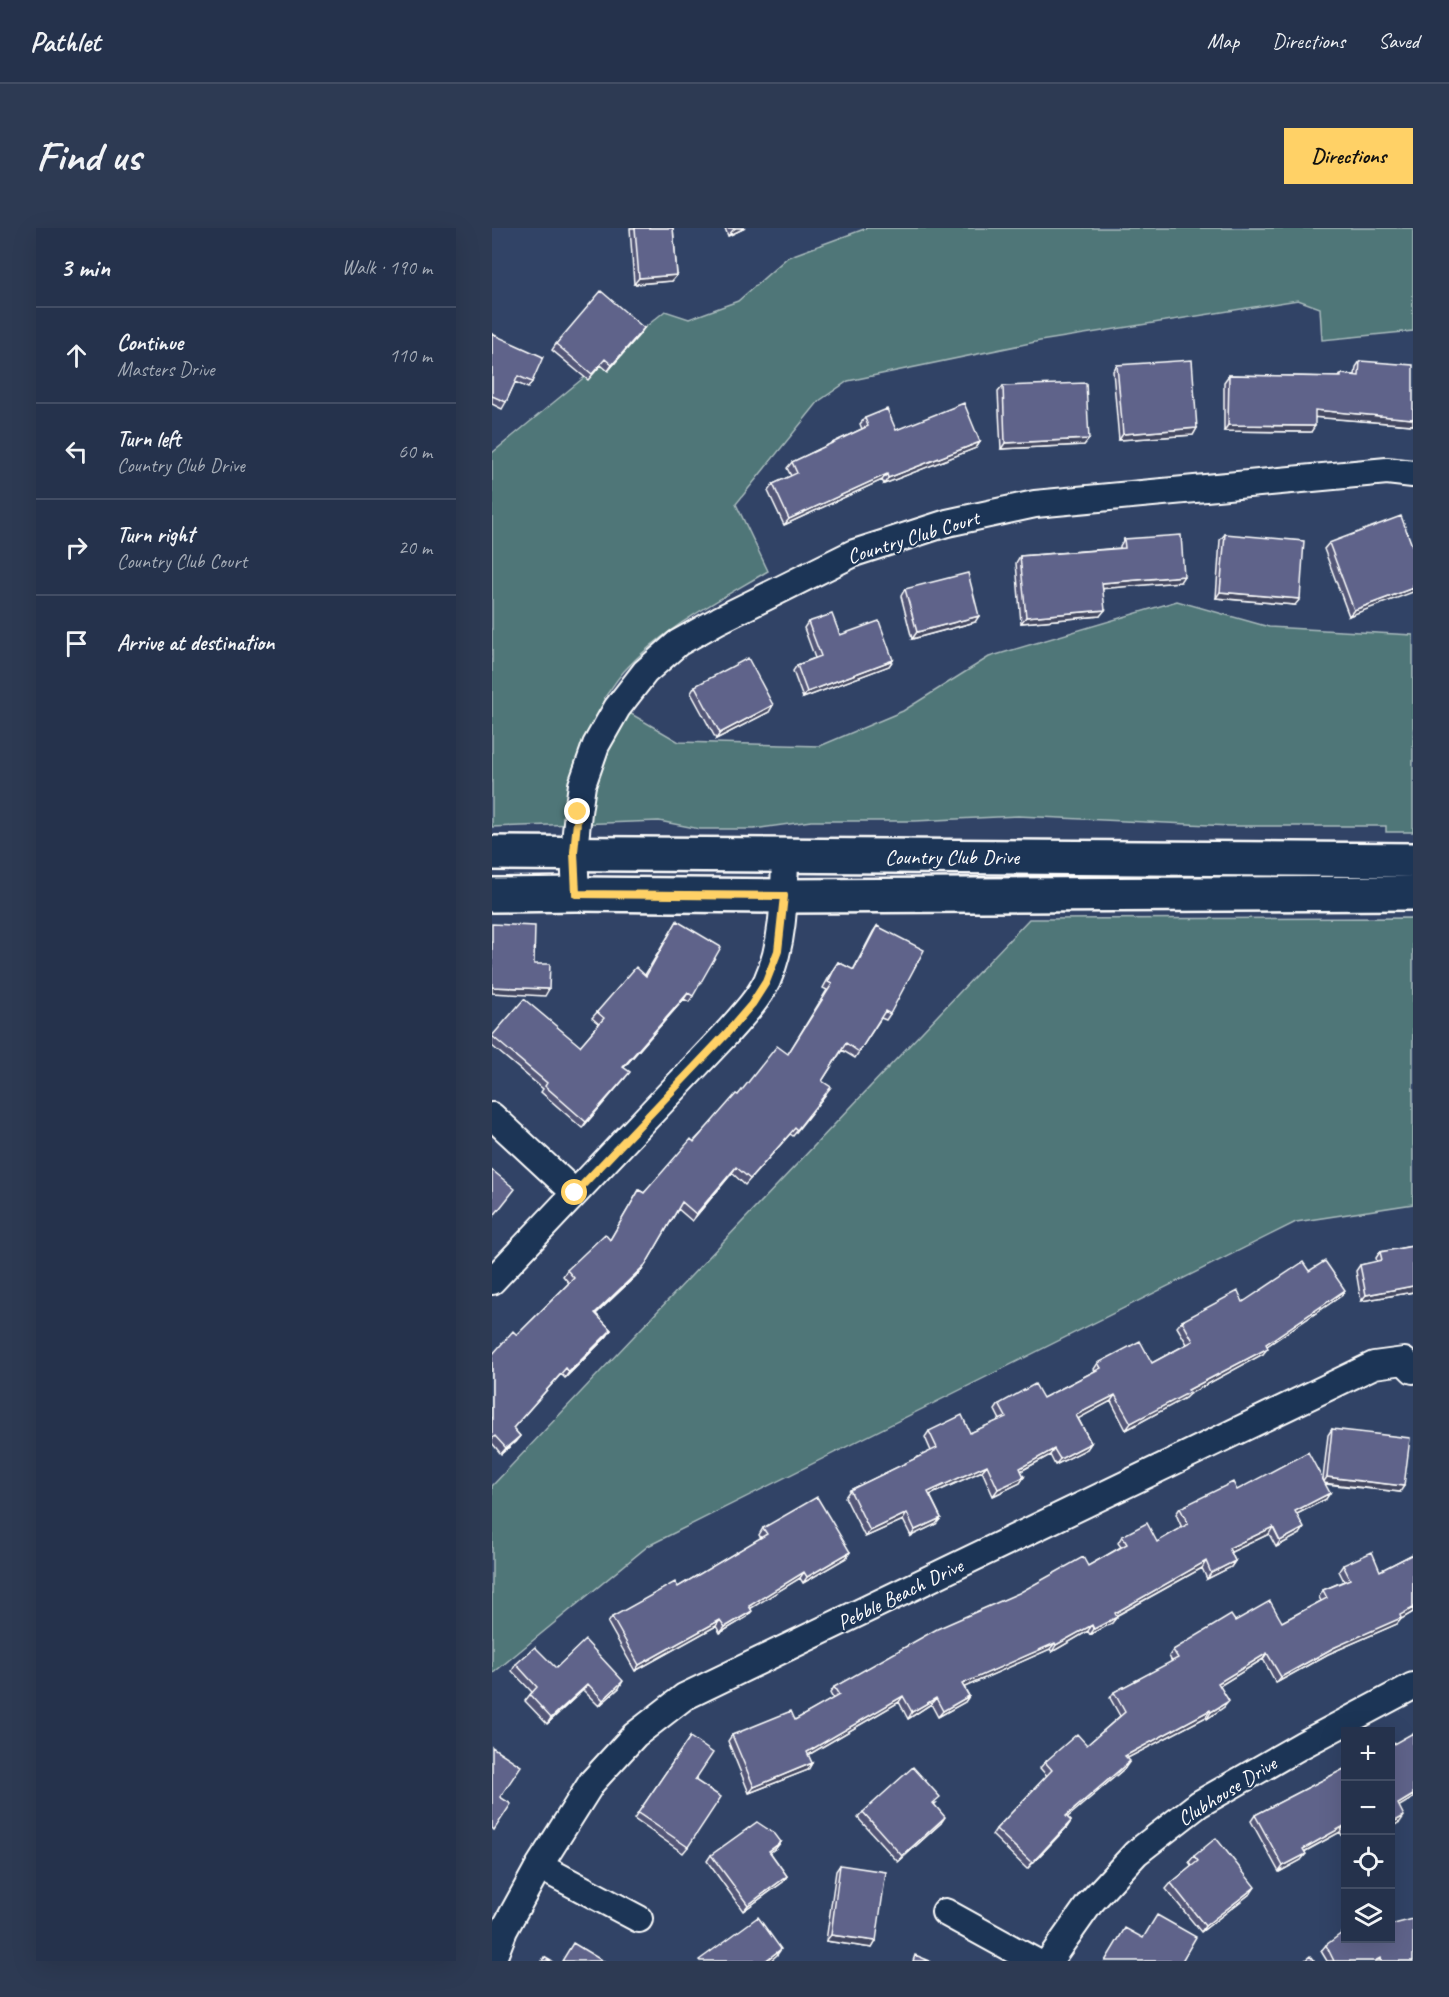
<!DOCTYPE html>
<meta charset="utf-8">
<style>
body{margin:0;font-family:Caveat,sans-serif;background:#2d3a53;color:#f1f3f6}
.controls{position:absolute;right:18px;bottom:18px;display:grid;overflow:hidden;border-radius:0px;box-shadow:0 6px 24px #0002}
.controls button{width:54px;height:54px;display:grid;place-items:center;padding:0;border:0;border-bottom:2px solid #424d64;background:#25324c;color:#f1f3f6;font:30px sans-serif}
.stop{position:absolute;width:18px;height:18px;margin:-14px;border:4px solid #ffd166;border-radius:50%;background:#fff}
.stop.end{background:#ffd166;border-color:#fff;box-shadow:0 2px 6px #0008}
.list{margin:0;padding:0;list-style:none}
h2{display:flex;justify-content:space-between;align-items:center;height:78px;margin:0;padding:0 24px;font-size:26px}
h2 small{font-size:20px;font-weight:400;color:#a3aab5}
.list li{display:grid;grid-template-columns:39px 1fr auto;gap:18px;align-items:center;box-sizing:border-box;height:96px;padding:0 24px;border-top:2px solid #424d64}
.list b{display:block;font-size:22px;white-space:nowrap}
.list p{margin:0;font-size:20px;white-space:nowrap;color:#a3aab5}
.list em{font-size:20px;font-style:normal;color:#a3aab5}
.icon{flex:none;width:33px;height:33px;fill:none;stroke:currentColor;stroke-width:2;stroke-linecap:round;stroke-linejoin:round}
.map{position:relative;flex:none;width:921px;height:1733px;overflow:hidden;border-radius:0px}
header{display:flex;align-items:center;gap:36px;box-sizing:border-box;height:84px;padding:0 30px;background:#25324c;border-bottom:2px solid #424d64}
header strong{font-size:28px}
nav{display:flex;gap:33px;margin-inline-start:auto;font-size:21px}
.intro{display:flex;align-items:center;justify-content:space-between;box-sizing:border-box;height:144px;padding:0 36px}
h1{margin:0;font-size:42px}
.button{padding:15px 27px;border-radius:0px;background:#ffd166;color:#111;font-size:21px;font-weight:700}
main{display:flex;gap:36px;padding:0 36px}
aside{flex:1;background:#25324c;border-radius:0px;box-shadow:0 6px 24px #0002}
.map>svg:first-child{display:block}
.green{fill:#507678;stroke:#a8babc;stroke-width:1.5}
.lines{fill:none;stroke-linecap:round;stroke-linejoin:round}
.minor-casing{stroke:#fff;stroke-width:30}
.secondary-casing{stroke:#fff;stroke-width:38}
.minor{stroke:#1d3557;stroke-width:26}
.secondary{stroke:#1d3557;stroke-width:33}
.wall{fill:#525677;stroke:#fff;stroke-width:1.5}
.shaded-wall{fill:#424661;stroke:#fff;stroke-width:1.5}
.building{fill:#5f648a;stroke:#fff;stroke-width:1.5}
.route{stroke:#ffd166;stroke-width:8}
.labels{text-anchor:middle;stroke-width:4.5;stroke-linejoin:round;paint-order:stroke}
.street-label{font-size:21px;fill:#fff;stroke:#1d3557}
</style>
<header>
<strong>Pathlet</strong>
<nav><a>Map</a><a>Directions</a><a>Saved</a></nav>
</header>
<div class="intro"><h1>Find us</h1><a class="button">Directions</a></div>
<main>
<aside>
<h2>3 min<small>Walk · 190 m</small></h2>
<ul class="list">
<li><svg class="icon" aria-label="ahead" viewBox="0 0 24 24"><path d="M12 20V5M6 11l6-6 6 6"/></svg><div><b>Continue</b><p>Masters Drive</p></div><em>110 m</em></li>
<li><svg class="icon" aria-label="left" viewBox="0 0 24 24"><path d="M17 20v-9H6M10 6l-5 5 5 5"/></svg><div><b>Turn left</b><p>Country Club Drive</p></div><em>60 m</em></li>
<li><svg class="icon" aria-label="right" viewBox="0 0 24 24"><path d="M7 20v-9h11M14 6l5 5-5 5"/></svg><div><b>Turn right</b><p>Country Club Court</p></div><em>20 m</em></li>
<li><svg class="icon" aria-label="arrive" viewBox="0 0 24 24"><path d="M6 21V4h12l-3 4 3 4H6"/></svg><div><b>Arrive at destination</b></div></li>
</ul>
</aside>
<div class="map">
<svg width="921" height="1733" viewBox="0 0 921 1733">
<rect width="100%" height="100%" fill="#314366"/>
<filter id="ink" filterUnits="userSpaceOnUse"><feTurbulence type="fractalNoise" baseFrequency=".0167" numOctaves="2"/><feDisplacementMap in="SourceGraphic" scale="12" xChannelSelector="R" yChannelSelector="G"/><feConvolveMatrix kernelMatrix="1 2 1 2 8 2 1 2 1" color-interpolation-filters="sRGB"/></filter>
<g filter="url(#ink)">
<path class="green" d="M375,0H921V103L830,112L828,80L806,72L548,113L356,153L327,173L244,276L276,343C227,372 174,399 135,440C126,449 120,460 112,470L187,514L328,518L411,483L497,429L685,373L777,399L921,407V604H894V598H738L526,588L423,593H319L262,601H208L167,593L0,599V225L173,83L197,91L246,73L296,29Z
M921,690V976L804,994L156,1318L0,1446V1258L537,691Z"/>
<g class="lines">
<defs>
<path id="minor" d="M84,666L82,624L86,584L90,557L104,517L125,480L153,444L186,415L227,392L362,325L455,295L543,276L895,243L921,246
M0,888L83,965
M0,1053L235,805C249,789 265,773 275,753C292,715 292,670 293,629
M47,1638L147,1691
M453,1684L542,1733
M0,1733L12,1702L47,1638L100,1554L143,1507L192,1469L882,1137L912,1133L921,1142
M557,1733L598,1675L644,1625L707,1576L810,1517L921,1458"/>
<path id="secondary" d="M0,625L921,632
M0,667L84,666L292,668L921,665"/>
</defs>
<use href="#minor" class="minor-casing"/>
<use href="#secondary" class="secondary-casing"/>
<use href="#minor" class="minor"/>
<use href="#secondary" class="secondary"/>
</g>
<path class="wall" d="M138,0H181L185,47L180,53L142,56Z
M233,0H253L236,8Z
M152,100L116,143L109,137L96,152L60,122L64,116Z
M0,106L40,154L36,160L23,154L14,174L10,181L0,176Z
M868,133L921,197L823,189L819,204L732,203V154L737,147L847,149L849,146L863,147L864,139Z
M625,137L705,200L701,207L627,212L621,143Z
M511,158L597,211L592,217L509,221L506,164Z
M373,190L404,202L488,214L484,220L392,256L390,252L292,297L276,263L281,256L299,248L295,240L300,234L370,201L368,196Z
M733,306L803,377L724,370L728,312Z
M632,311L688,354L611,360L608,388L529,395L524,335L528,328L628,320V318Z
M837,315L921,320L857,388L832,321Z
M413,361L483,394L420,411L409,368Z
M316,394L348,407L401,432L397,438L311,470L301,443L305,437L323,430L312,400Z
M203,458L281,477L277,484L224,511L199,465Z
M185,693L201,768L197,774L192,771L132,839L133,850L90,900L49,864L51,861L0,818V808L88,818L107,796L100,790L105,784L153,747Z
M385,698L398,786L394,792L389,790L363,830L350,822L330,853L334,866L301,908L298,906L253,957L240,945L200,993L186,981L150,1042L104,1086L119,1102L115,1108L73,1150L69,1146L21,1200L28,1208L23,1214L9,1226L0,1215V1127L25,1107L77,1055L71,1048L75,1042L118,1012L147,962L152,965L246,867L296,826L335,762L331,760L342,740L346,734L361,742L381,704Z
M921,1018V1064L869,1073L864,1043L868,1037L885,1034L884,1030L888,1024Z
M817,1043L849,1068L775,1118L771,1126L697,1166L693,1170L634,1202L619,1173L586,1190L599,1215L595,1221L563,1237L558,1227L529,1243L532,1249L528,1255L501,1268L490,1243L438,1267L449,1290L444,1296L419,1308L411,1292L373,1309L353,1269L358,1262L439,1223L433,1209L437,1203L478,1205L508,1192L503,1182L507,1176L551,1170L603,1143L602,1141L606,1135H660L695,1116L685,1099L690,1093L751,1074Z
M840,1201L908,1264L833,1256L834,1271L805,1286L808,1306L784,1319L777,1306L739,1324L743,1333L739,1339L715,1351L710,1340L624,1388L620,1395L598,1407L596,1403L560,1424L558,1421L472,1459L477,1468L473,1474L446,1489L439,1476L416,1491L407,1474L316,1527L320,1535L316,1542L257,1565L236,1513L240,1507L303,1492L341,1471L338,1465L342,1459L596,1338L629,1319L626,1315L630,1308L665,1314L690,1300L684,1286L688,1280L745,1262L831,1251L836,1207Z
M271,1300L358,1324L354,1330L311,1355L308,1350L258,1380L255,1389L228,1405L224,1398L143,1443L116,1395L120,1389L186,1359L269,1310L267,1307Z
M921,1326V1384L909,1391L905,1396L836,1426L784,1455L771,1431L727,1458L732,1479L715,1491L714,1489L635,1530L633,1540L575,1589L579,1593L575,1599L535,1641L500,1607L504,1601L555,1548L548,1540L553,1534L595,1517L628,1488L618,1470L622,1464L680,1434L677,1428L681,1422L743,1393L790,1394L829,1373L827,1369L831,1362L852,1353L847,1343L851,1337L888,1343Z
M24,1436L64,1440L127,1460L107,1478L91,1462L55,1496L33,1473L40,1464L20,1443Z
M198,1509L203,1552L196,1619L191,1625L142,1591Z
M854,1540V1608L851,1609L848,1604L812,1624L809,1632L787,1644L759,1593L763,1587Z
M444,1575L442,1577L449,1595L406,1634L366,1590L371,1584Z
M289,1614L284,1620L278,1624L295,1648L291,1654L251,1683L215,1633L219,1627Z
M702,1628L759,1665L709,1704L674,1661L679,1655L700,1638L697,1634Z
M348,1637L384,1713L380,1720L334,1713L344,1643Z
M854,1710L921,1733H835L829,1723L834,1717Z"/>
<path class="shaded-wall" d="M244,0H253L236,8L241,2Z
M185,47L180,53L142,56L147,50Z
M152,100L148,106L116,143L120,137Z
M823,182L921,191V197L819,189Z
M736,197L823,198L819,204L732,203Z
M705,200L701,207L627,212L631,206Z
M597,211L592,217L509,221L513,215Z
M488,214L484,220L392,256L396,250Z
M395,246L390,252L292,297L297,291Z
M692,348L688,354L606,361L610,355Z
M921,360V364L857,388L862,382Z
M728,364L808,371L803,377L724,370Z
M613,382L608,388L529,395L534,389Z
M487,388L483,394L420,411L425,404Z
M401,432L397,438L311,470L315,464Z
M281,477L277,484L224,511L228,505Z
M0,759L57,761L53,768L0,765Z
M196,765L192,771L127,845L131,839Z
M138,844L133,850L90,900L94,894Z
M244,939L240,945L200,993L204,986Z
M154,1036L150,1042L98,1091L103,1085Z
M921,1058V1064L869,1073L874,1067Z
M853,1062L849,1068L769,1122L774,1116Z
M119,1102L115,1108L73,1150L77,1144Z
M776,1120L771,1126L697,1166L693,1170L634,1202L639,1195L696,1162Z
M623,1167L619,1173L580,1194L584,1187Z
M28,1208L23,1214L9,1226L14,1220Z
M599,1215L595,1221L563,1237L568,1231Z
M562,1221L558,1227L523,1246L528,1240Z
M495,1237L490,1243L431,1270L436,1264Z
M532,1249L528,1255L501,1268L506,1261Z
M835,1249L912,1258L908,1264L831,1255Z
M838,1265L834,1271L799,1289L803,1283Z
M415,1285L411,1292L373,1309L378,1303Z
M449,1290L444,1296L419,1308L423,1302Z
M781,1299L777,1306L733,1327L737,1320Z
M812,1300L808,1306L784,1319L788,1313Z
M358,1324L354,1330L311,1355L315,1349Z
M714,1333L710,1340L618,1391L623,1385Z
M743,1333L739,1339L715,1351L719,1345Z
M312,1344L308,1350L253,1384L257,1378Z
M921,1380V1384L909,1391L905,1396L836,1426L784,1455L789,1449L841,1420Z
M260,1383L255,1389L228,1405L233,1399Z
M625,1389L620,1395L598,1407L602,1401Z
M228,1392L224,1398L143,1443L147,1437Z
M600,1397L596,1403L560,1424L564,1417Z
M563,1415L558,1421L466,1462L470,1456Z
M775,1425L771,1431L721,1462L726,1455Z
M131,1453L127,1460L107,1478L111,1472Z
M96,1456L91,1462L55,1496L59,1490Z
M411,1468L407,1474L311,1530L315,1524Z
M477,1468L473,1474L446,1489L451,1483Z
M444,1470L439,1476L416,1491L420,1484Z
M737,1473L732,1479L715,1491L719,1484Z
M718,1482L714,1489L628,1534L633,1528Z
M638,1533L633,1540L570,1594L574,1588Z
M320,1535L316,1542L257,1565L262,1559Z
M921,1567V1570L901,1582L906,1576Z
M912,1588L908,1594L898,1600V1596Z
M453,1589L449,1595L406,1634L410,1628Z
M579,1593L575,1599L535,1641L540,1635Z
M852,1598L848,1604L806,1627L811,1621Z
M289,1614L284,1620L272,1629L277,1623Z
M814,1626L809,1632L787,1644L791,1638Z
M295,1648L291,1654L251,1683L256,1677Z
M763,1659L759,1665L709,1704L713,1698Z
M339,1707L384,1713L380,1720L334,1713Z
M289,1721L285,1727L278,1733H273Z"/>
<path class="building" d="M143,0H181L185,47L147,50Z
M109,63L152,100L120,137L113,131L100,146L64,116Z
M0,106L51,129L40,154L26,148L14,174L0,168Z
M700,132L705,200L631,206L625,137Z
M868,133L921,137V191L823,182V198L736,197L737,147L849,149V146L867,148Z
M594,155L597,211L513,215L511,158Z
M472,175L488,214L396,250L395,246L297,291L281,256L305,245L300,234L376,198L373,190L395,181L404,202Z
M909,288L921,320V360L862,382L837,315Z
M733,306L812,313L808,371L728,364Z
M689,307L692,348L610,355L613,382L534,389L528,328L633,320L632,311Z
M476,345L487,388L425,404L413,361Z
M340,386L348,407L387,393L401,432L315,464L305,437L329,428L316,394Z
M256,430L281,477L228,505L203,458Z
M185,693L229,719L201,768L196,765L131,839L138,844L94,894L53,858L55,855L0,808L32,771L88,818L112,790L105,784L144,739L154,748Z
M0,696L43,698L42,736H58L57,761L0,759Z
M385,698L432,722L398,786L393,783L367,824L354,815L330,853L339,859L305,902L303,900L258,951L244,939L204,986L190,974L154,1036L103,1085L119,1102L77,1144L74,1140L21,1200L28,1208L14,1220L3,1208L0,1211V1127L21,1103L25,1107L82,1050L75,1042L113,1006L118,1012L147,962L152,965L199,911L202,914L244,866L246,867L285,818L296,826L340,756L336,754L346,734L362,742Z
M0,942L23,961L0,990Z
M921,1018V1058L874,1067L868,1037L890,1032L888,1024Z
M833,1033L853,1062L774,1116L776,1120L696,1162L698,1164L639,1195L623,1167L584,1187L599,1215L568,1231L562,1221L528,1240L532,1249L506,1261L495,1237L436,1264L449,1290L423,1302L415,1285L378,1303L358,1262L445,1220L437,1203L470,1187L478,1205L514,1189L507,1176L543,1156L551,1170L609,1140L606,1135L648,1113L660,1135L701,1113L690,1093L746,1063L751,1074L811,1034L817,1043Z
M840,1201L918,1210L912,1258L835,1249Z
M816,1224L838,1265L803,1283L812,1300L788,1313L781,1299L737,1320L743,1333L719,1345L714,1333L623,1385L625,1389L602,1401L600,1397L564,1417L563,1415L470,1456L477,1468L451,1483L444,1470L420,1484L411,1468L315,1524L320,1535L262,1559L240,1507L299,1483L303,1492L347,1467L342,1459L445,1401L527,1365L591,1329L596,1338L635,1316L630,1308L655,1295L665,1314L696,1296L688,1280L741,1254L745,1262Z
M325,1269L358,1324L315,1349L312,1344L257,1378L260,1383L233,1399L228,1392L147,1437L120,1389L183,1354L186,1359L275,1306L271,1300Z
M880,1324L888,1343L921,1326V1380L908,1387L909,1390L841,1420L789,1449L775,1425L726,1455L737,1473L719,1484L718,1482L633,1528L638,1533L574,1588L579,1593L540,1635L504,1601L560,1542L553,1534L585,1506L595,1517L633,1484L622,1464L686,1430L681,1422L739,1387L743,1393L778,1373L790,1394L835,1370L831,1362L858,1351L851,1337Z
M93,1412L131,1453L111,1472L96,1456L59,1490L38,1467L45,1459L24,1436L43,1419L64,1440Z
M921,1505V1567L906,1576L912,1588L898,1596V1518Z
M198,1509L221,1525L203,1552L229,1569L196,1619L146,1585Z
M0,1519L29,1538L8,1569L19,1576L2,1602L0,1600Z
M421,1539L448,1569L441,1575L453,1589L410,1628L371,1584Z
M854,1540V1600L852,1598L811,1621L814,1626L791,1638L763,1587Z
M265,1594L283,1606L289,1614L277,1623L295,1648L256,1677L219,1627Z
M724,1610L763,1659L713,1698L679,1655L706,1633L702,1628Z
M348,1637L394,1644L384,1713L339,1707Z
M665,1687L704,1709L690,1733H613L633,1700L651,1710Z
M266,1689L289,1721L273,1733H208L207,1732Z
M921,1691V1733H889L888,1730L883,1733H842L834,1717L854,1702V1710H898V1697Z
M81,1715L111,1733H70Z
M423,1727L438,1733H421Z
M818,1728L822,1733H812Z
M52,1729L59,1733H50Z"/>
</g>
<g class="lines" filter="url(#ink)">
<path class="route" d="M83,965L235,805L260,776L274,754L286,723L292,668L84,666L82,624L86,584"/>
</g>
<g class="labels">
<g class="street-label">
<text transform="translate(421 309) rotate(-17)" y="7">Country Club Court</text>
<text x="460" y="636">Country Club Drive</text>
<text transform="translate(408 1366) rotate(-26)" y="7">Pebble Beach Drive</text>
<text transform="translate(735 1563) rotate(-32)" y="7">Clubhouse Drive</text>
</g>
</g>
</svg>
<div class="controls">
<button>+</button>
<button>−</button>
<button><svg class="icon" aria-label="locate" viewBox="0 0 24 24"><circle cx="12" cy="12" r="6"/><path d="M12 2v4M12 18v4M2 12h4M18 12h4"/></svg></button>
<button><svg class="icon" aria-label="layers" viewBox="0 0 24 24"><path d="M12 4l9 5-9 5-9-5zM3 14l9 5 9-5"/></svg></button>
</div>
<div class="stop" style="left:83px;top:965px"></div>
<div class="stop end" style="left:86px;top:584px"></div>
</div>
</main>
